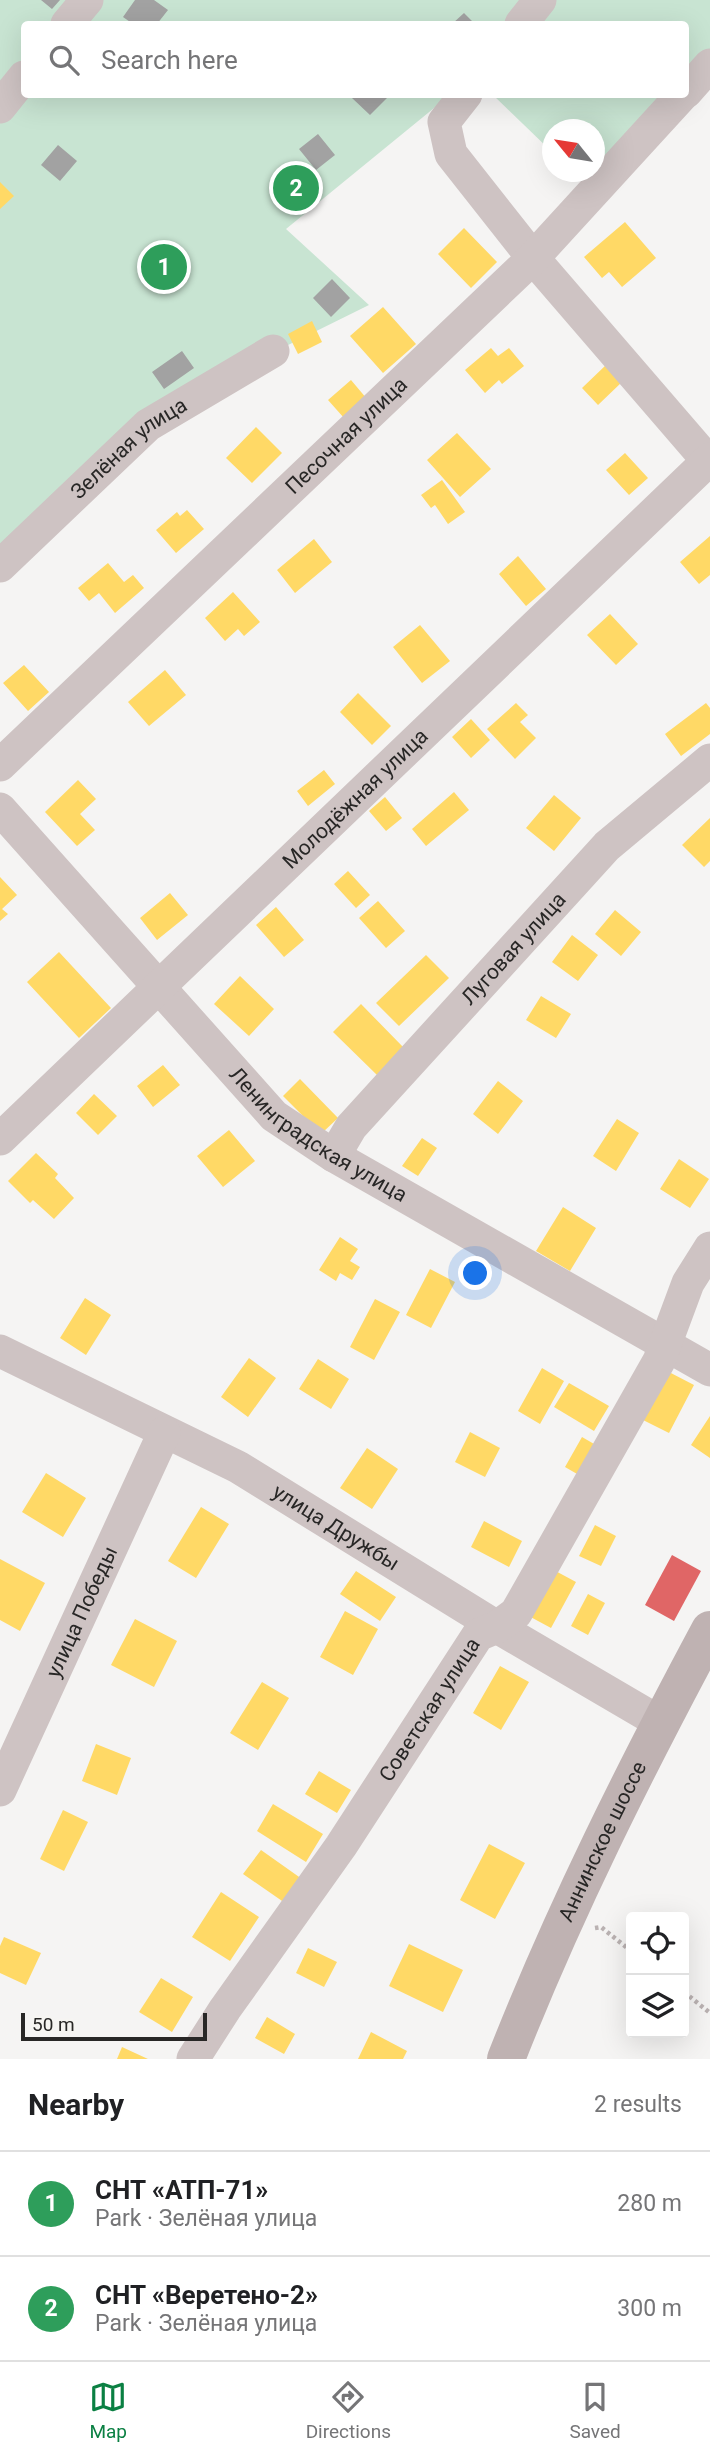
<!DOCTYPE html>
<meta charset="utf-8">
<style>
body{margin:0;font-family:Roboto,sans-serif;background:#f2f2f2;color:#202124}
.controls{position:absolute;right:21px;bottom:21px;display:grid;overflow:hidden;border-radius:7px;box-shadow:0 7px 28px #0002}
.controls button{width:63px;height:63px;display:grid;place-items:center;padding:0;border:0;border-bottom:2px solid #e0e0e0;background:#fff;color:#202124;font:35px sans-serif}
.compass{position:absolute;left:542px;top:119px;width:63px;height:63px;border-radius:50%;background:#fff;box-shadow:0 7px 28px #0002;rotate:300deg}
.scale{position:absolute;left:21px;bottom:18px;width:186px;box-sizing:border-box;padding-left:7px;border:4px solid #282726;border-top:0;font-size:19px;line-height:24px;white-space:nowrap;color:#282726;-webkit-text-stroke:5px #f6f5f2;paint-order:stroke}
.you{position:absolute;left:476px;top:1274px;width:24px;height:24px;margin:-18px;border:5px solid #fff;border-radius:50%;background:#1a73e8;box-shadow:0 0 0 10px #1a73e833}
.badge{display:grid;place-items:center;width:46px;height:46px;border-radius:50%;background:#0b8043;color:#fff;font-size:23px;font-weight:700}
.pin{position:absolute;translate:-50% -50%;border:4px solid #fff;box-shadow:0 2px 7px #0006}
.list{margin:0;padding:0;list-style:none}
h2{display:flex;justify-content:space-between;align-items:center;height:91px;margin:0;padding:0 28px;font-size:30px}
h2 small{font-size:23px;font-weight:400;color:#757577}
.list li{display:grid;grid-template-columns:46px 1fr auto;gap:21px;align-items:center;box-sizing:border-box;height:105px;padding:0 28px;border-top:2px solid #e0e0e0}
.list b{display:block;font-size:26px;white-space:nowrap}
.list p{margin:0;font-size:23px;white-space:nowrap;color:#757577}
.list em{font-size:23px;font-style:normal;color:#757577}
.icon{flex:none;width:38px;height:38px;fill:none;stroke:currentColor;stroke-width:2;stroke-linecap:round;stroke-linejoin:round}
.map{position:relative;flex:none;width:710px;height:2059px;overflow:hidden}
.search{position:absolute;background:#fff;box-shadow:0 7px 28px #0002;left:21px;right:21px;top:21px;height:77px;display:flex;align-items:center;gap:18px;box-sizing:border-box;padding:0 24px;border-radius:7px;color:#757577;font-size:26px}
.sheet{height:301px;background:#fff}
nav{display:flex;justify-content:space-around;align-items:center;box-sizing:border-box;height:98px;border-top:2px solid #e0e0e0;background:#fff;font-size:19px;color:#757577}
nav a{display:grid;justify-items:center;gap:4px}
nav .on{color:#0b8043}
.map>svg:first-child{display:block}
.green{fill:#c8e4d2}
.homes{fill:#ffd966}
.shops{fill:#e06666}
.building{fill:#a2a2a2}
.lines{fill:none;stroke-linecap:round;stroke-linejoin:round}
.path{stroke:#bab2b2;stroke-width:4.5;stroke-dasharray:3.5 3.5;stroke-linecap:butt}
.minor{stroke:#cec3c3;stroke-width:33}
.major{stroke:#bfb2b2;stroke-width:38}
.labels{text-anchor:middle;stroke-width:7;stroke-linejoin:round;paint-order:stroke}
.street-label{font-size:21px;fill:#282726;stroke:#f6f5f2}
</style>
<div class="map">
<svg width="710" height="2059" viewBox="0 0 710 2059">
<rect width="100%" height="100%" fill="#f5f4f3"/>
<path class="green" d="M0,0H710V53L686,78V24H24V94L450,95L286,229L369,305L280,349L148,425L0,566Z
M493,95H669L594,171V130H552V152Z"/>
<path class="homes" d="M0,182L14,196L0,209Z
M625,222L656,258L622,287L609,272L602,278L584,257Z
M464,228L497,262L471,288L438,254Z
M383,307L416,344L383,373L350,336Z
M312,321L322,342L298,354L288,334Z
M491,348L498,356L509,348L524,366L502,384L499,380L485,393L465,370Z
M606,365L622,382L598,405L582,388Z
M351,380L367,399L344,418L328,400Z
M256,427L282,453L252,483L226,458Z
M457,433L491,469L460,497L427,460Z
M625,453L648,478L629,495L606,470Z
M442,480L465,512L448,524L435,505L431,508L421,495Z
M187,510L204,529L176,553L156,530L177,512L180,516Z
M710,536V575L699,584L680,562Z
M314,539L332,562L295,593L277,570Z
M518,556L546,589L526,606L499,574Z
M108,563L124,582L133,575L144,588L115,613L99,593L89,601L78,588Z
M233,592L260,622L244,636L238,629L225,641L205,618Z
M610,614L638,644L616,665L587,635Z
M420,625L450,661L422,683L393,647Z
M24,665L49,692L28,711L3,683Z
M165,670L186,695L149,726L128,702Z
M358,693L391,726L372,745L340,712Z
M516,703L528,715L520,722L536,738L515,759L487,729Z
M706,703L710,708V734L681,756L665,734Z
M471,719L490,740L471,758L452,737Z
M324,770L335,784L308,806L297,791Z
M78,780L96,799L80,814L95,830L77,846L45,812Z
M454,792L469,810L426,846L412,829Z
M554,795L581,818L554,851L526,828Z
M385,797L402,818L386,831L369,811Z
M710,818V861L704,867L682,845Z
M348,871L370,895L356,908L334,884Z
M0,877L17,895L2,909L8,914L0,921Z
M170,893L188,915L157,940L140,918Z
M378,901L405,931L386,948L359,918Z
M276,907L304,940L284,957L256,925Z
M615,910L641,932L621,956L595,934Z
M572,935L598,955L578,981L552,962Z
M59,952L111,1008L79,1038L27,982Z
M426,955L449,978L399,1026L376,1003Z
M240,976L274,1009L249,1036L214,1004Z
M541,996L571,1014L556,1038L526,1020Z
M361,1004L404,1048L377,1075L333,1032Z
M163,1065L180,1085L153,1107L137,1086Z
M300,1079L338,1118L321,1134L283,1096Z
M498,1081L523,1101L498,1134L473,1114Z
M94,1094L117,1116L98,1135L76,1113Z
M617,1119L639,1133L616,1171L593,1156Z
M229,1130L255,1161L223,1187L197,1156Z
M422,1138L437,1148L418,1176L402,1166Z
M36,1153L58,1174L55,1178L74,1198L54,1219L33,1200L30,1203L8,1181Z
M679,1159L709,1179L690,1208L660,1189Z
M563,1207L596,1228L570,1271L536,1251Z
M340,1237L358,1249L350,1261L360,1267L352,1280L340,1273L336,1281L319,1270Z
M430,1269L455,1282L431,1328L406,1315Z
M85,1298L111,1315L86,1355L60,1338Z
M375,1299L400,1312L374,1360L350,1347Z
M249,1358L276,1378L248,1417L221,1397Z
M318,1359L349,1379L331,1409L299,1389Z
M542,1368L564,1381L540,1424L518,1411Z
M667,1371L694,1385L669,1433L641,1419Z
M569,1383L609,1406L594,1431L554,1407Z
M710,1416V1458L691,1445Z
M470,1432L500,1448L485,1477L455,1462Z
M582,1437L601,1448L584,1478L565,1467Z
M367,1448L398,1469L372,1509L340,1488Z
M46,1473L86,1498L63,1537L22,1512Z
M201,1507L229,1524L196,1578L168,1561Z
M484,1521L522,1541L509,1567L471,1547Z
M595,1525L616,1536L601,1566L579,1556Z
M0,1559L45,1583L20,1631L0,1620Z
M550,1568L576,1582L551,1628L525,1614Z
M356,1571L396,1597L380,1621L340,1594Z
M588,1594L605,1603L588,1635L571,1626Z
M345,1611L378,1629L353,1675L320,1657Z
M135,1619L177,1641L154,1687L111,1665Z
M500,1666L529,1682L501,1730L473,1713Z
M262,1682L289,1698L258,1750L230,1733Z
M96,1744L131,1758L117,1795L82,1781Z
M319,1771L351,1790L337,1813L305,1794Z
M273,1804L323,1834L306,1862L257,1831Z
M63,1810L88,1822L64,1871L40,1859Z
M489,1844L525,1863L495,1919L460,1900Z
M261,1850L302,1879L285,1903L243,1874Z
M221,1892L259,1917L230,1961L192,1937Z
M4,1937L41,1953L26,1985L0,1973V1946Z
M409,1944L463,1970L443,2012L389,1986Z
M308,1948L337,1962L324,1987L296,1973Z
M161,1978L193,1997L172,2032L139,2012Z
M267,2017L295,2034L284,2054L255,2038Z
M371,2032L407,2051L403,2059H358Z
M122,2047L148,2059H117Z"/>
<path class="shops" d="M672,1555L701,1571L674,1621L645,1605Z"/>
<path class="building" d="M41,0H60L52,9Z
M135,0H154L168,10L157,24H133L123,17Z
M464,13L475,24H452Z
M356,94H391L370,115L352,98Z
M318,134L335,155L316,170L299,149Z
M58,145L77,161L60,181L41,165Z
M332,279L350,298L331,317L313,298Z
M182,351L194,368L164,389L152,372Z"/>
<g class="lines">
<path class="path" d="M595,1928L601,1927L631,1951
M684,1992L710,2013"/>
<g class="minor">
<path d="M67,24L87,0"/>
<path d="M521,24L540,0"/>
<path d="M686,92L710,65"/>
<path d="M466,94L444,122L451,154L533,258L708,461"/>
<path d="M0,107L24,77"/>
<path id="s1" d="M0,566L148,425L273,351"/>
<path id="s2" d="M0,765L533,258L683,94"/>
<path id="s3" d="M0,809L274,1116L334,1156L710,1370"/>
<path id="s4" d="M0,1139L710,459"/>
<path id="s5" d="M334,1156L351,1127L607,846L710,760"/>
<path id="s6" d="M0,1351L238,1467L497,1627L661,1723"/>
<path id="s7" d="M0,1790L164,1433"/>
<path id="s8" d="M193,2059L225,2009L341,1846L478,1635L497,1627L516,1613L659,1361L688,1283L710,1248"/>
</g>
<path class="major" id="s9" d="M506,2059C564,1911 635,1770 710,1630"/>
</g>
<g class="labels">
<g class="street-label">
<text dy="7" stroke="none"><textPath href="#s2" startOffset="478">Песочная улица</textPath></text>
<text dy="7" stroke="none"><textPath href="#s1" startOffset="175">Зелёная улица</textPath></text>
<text dy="7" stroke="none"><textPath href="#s4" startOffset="492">Молодёжная улица</textPath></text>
<text dy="7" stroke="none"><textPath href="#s5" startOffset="275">Луговая улица</textPath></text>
<text dy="7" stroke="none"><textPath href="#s3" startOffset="458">Ленинградская улица</textPath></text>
<text dy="7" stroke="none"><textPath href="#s6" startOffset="380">улица Дружбы</textPath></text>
<text dy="7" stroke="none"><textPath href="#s7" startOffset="196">улица Победы</textPath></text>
<text dy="7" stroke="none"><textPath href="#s8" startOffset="422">Советская улица</textPath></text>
<text dy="7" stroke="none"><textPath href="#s9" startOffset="238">Аннинское шоссе</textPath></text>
</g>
</g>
</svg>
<div class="controls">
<button><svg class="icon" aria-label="locate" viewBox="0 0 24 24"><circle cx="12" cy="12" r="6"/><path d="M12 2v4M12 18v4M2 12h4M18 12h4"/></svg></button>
<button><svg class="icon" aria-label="layers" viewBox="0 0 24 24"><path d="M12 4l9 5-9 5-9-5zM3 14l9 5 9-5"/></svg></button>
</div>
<svg class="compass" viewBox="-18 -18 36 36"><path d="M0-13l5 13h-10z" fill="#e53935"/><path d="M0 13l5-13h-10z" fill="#757577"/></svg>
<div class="scale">50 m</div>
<div class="you"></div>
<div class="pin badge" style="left:164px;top:267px;background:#2e9e5b">1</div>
<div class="pin badge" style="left:296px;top:188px;background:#2e9e5b">2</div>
<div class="search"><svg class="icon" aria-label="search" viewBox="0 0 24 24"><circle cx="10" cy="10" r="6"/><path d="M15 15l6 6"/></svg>Search here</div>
</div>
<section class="sheet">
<h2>Nearby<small>2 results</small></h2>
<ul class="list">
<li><span class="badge" style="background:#2e9e5b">1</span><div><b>СНТ «АТП-71»</b><p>Park · Зелёная улица</p></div><em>280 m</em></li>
<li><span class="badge" style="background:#2e9e5b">2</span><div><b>СНТ «Веретено-2»</b><p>Park · Зелёная улица</p></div><em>300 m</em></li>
</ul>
</section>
<nav>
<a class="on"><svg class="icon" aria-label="map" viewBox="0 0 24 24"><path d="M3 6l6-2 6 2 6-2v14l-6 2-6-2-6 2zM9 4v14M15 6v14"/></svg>Map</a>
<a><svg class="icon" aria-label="directions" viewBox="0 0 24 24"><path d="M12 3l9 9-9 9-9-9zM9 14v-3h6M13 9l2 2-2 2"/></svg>Directions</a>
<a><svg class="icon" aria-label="saved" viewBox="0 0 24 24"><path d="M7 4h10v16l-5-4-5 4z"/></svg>Saved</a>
</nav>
